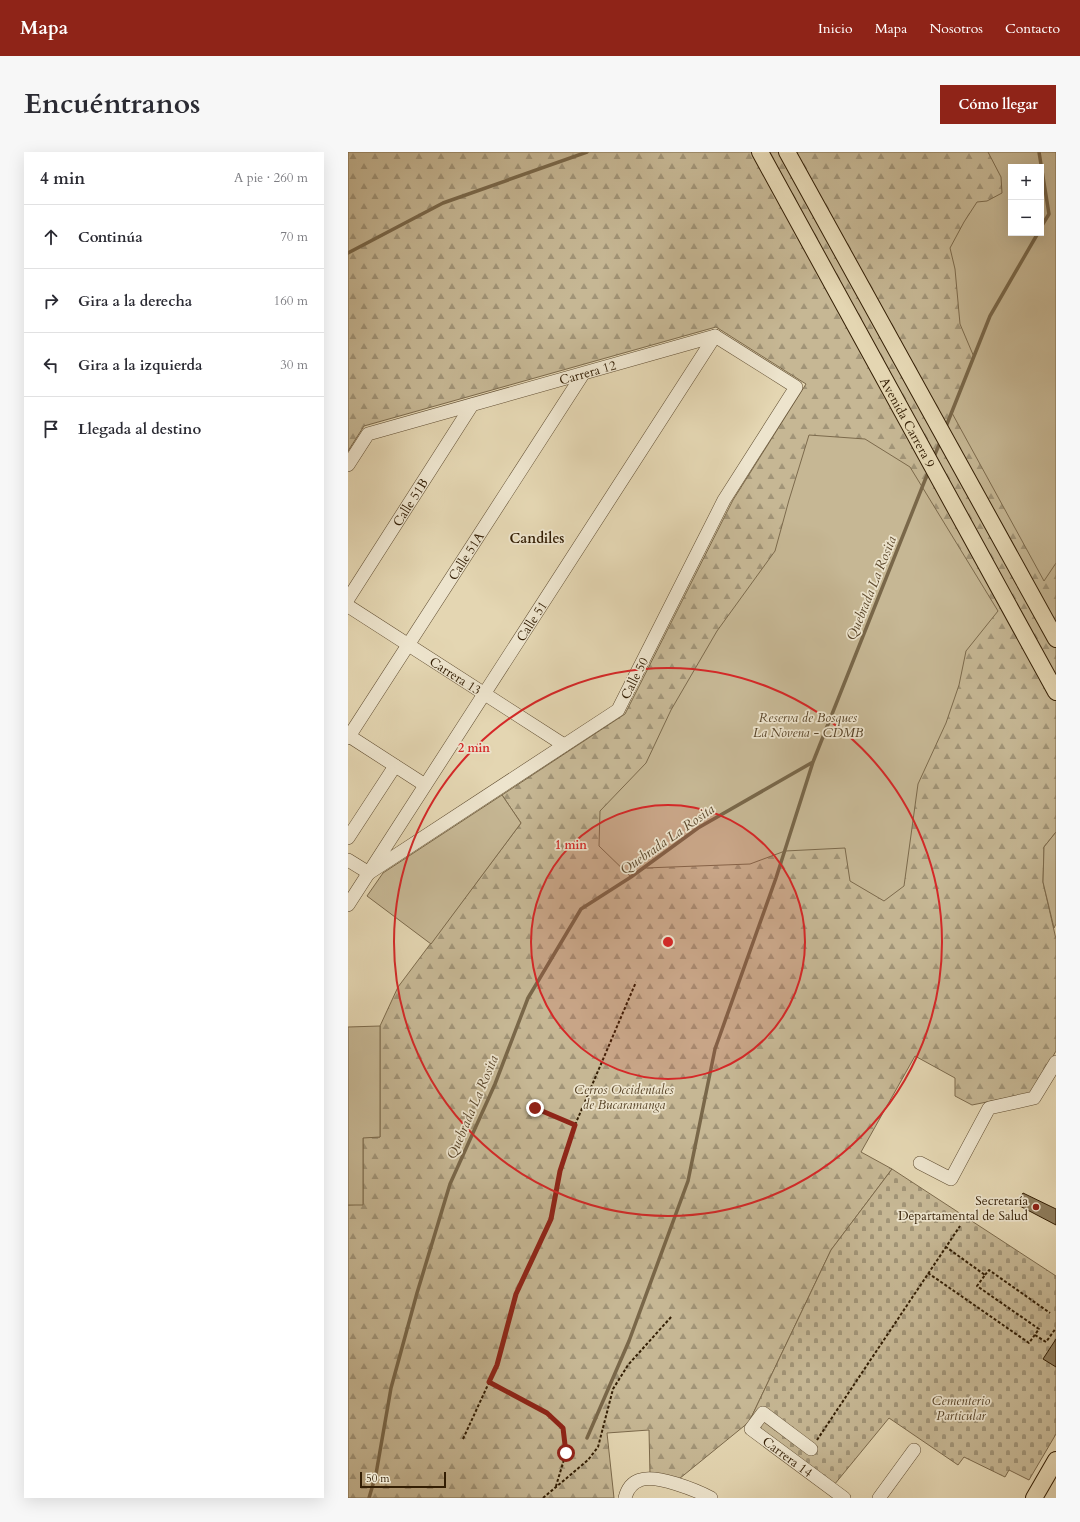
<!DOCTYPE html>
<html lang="es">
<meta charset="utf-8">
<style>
body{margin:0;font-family:Cardo,serif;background:#f7f7f7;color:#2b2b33}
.controls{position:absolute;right:12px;top:12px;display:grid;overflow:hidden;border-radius:0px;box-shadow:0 4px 16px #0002}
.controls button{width:36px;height:36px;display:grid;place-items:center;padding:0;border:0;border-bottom:1px solid #e1e1e2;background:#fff;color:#2b2b33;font:20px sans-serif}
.scale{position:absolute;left:12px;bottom:10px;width:86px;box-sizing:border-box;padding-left:4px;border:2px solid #331e04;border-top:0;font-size:11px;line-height:14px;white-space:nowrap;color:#331e04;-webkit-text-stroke:3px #ede4cd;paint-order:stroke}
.stop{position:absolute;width:12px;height:12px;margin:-9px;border:3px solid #8f2418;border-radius:50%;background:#fff}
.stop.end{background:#8f2418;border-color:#fff;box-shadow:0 1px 4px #0008}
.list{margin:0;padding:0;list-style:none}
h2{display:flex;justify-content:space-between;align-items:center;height:52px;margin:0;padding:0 16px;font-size:17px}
h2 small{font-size:13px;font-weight:400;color:#7c7c81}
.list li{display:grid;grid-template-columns:26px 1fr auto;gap:12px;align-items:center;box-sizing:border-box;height:64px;padding:0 16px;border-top:1px solid #e1e1e2}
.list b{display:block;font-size:15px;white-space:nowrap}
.list em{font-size:13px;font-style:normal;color:#7c7c81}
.icon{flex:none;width:22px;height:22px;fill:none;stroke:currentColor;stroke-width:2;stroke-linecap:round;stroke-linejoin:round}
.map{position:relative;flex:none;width:708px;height:1346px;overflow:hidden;border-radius:0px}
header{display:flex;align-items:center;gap:24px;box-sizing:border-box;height:56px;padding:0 20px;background:#8f2418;color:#fff}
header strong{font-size:19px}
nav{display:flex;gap:22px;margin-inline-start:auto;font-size:14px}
.intro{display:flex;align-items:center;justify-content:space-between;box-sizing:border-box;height:96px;padding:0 24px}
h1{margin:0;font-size:28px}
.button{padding:10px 18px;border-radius:0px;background:#8f2418;color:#fff;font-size:14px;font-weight:700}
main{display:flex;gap:24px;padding:0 24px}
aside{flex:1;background:#fff;border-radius:0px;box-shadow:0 4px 16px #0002}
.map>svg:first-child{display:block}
.forest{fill:url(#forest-firs);stroke:#7c6a4c;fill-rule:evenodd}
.cemetery{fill:url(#cemetery-stones);stroke:#7c6a4c}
.park{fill:#c6b794;stroke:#7c6a4c;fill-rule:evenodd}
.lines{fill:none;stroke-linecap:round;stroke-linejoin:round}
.stream{stroke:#796749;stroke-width:3.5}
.building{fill:#8f7e5e;stroke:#331e04}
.minor-casing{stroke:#5f4c30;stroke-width:14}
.major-casing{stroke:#331e04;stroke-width:18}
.path{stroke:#331e04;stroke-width:2;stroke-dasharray:3 2;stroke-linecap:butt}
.minor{stroke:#ede4cd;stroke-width:13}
.major{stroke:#e4d6b2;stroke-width:16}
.route{stroke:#8f2418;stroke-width:5}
.ring{fill:none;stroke:#d62828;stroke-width:2}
.poi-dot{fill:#8f2418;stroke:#ede4cd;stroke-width:1.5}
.labels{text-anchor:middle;stroke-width:3.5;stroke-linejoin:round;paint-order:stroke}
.street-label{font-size:13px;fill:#331e04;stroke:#ede4cd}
.park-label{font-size:13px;font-style:italic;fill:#584428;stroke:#ede4cd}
.poi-label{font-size:13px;fill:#331e04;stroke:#ede4cd;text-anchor:end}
.neighbourhood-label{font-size:14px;font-weight:bold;fill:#331e04;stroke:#ede4cd}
.water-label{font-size:14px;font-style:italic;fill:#5c482c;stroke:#ede4cd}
.centre{fill:#d62828;stroke:#ede4cd;stroke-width:2}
.ring-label{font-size:12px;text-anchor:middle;font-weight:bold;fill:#d62828;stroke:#ede4cd;stroke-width:3.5;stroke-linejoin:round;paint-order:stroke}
</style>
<header>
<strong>Mapa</strong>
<nav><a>Inicio</a><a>Mapa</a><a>Nosotros</a><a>Contacto</a></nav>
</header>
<div class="intro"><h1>Encuéntranos</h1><a class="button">Cómo llegar</a></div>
<main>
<aside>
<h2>4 min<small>A pie · 260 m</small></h2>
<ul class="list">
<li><svg class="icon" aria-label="ahead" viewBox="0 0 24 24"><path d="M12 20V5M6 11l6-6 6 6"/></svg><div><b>Continúa</b></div><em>70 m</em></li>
<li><svg class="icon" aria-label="right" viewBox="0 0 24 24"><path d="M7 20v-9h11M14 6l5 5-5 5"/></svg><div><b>Gira a la derecha</b></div><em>160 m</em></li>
<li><svg class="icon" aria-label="left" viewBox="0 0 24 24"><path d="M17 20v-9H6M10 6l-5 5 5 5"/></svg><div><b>Gira a la izquierda</b></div><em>30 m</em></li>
<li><svg class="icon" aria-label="arrive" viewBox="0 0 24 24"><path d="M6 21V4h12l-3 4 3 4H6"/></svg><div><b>Llegada al destino</b></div></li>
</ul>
</aside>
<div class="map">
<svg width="708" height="1346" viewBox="0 0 708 1346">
<defs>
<pattern id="forest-firs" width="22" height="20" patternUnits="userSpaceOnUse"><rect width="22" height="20" fill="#c6b794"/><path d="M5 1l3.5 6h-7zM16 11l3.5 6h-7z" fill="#a19477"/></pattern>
<pattern id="cemetery-stones" width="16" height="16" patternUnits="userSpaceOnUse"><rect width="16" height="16" fill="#c6b794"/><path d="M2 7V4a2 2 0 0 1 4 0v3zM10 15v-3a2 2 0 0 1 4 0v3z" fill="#a19477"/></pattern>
</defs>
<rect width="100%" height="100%" fill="#e4d6b2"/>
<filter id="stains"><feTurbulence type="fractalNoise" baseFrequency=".005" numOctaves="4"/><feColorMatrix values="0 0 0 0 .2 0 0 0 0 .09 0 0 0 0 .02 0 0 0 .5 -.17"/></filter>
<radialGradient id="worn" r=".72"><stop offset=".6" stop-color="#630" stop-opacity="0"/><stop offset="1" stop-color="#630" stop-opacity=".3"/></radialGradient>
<path class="forest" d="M0,0H708V680L696,695L695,730L708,787V899L683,941L624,953L607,944V926L567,904L513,1000L544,1017L483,1098L401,1270L331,1327L302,1323L301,1278L259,1281L266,1346H0V1053L15,1052V985H32V874L50,835L173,671L154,643L277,562L385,348L458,232L368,175L16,274L0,299ZM663,15H693V81H663Z"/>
<path class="cemetery" d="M544,1017L708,1124V1282L681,1328L661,1318L657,1325L616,1305L610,1313L541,1266L486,1333L401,1270L483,1098Z"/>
<path class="park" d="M640,0H708V411L696,429L604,261L626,205L612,172L607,117L602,96L616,70L629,50L639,49L654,41L653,25ZM663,15H693V81H663Z
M461,283L517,287L562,315L650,459L618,499L611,533L598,571L570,632L556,734L536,749L502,729L497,696L437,699L402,712L297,716L283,725L251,694L252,659L298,611L323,558L369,479L427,399L441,348Z
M154,643L173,671L83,792L19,744L35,721Z
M708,680V772L706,776L695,730L696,695Z
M32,874V985L15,986V1053H0V875Z"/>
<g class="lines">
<path class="stream" d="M691,0L701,62L693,75
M0,101L95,51L239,0
M597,277L642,164L690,81
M585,307L593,288
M239,1286L281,1189L340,1029L367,897L428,726L465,610
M21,1346L28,1322L43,1236L69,1141L102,1032L147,932L180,846L233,757L283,725L350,676L465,610L581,318"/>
</g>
<path class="building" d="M675,1041L708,1057V1073L668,1052Z
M708,1187V1215L695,1207Z"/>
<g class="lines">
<defs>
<g id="minor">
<path id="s1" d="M0,313L20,282L367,184L448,235L376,348L270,558L21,721L0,708"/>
<path id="s2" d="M0,447L124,253"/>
<path id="s3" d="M0,454L216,593"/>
<path d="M1,584L77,633"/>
<path id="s4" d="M0,586L235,222"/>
<path d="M0,686L47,614"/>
<path id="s5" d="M0,753L367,184"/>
<path d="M572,1011L603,1027L641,956L686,946L708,910"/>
<path id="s6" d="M463,1297L415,1261L403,1277L496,1346"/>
<path d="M277,1346C279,1338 283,1331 292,1328C308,1322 348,1338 363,1346"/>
<path d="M531,1346L566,1298"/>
</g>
<g id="major">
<path id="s7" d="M412,0L708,540"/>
<path d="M439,0L708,487"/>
<path d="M686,1346L708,1308"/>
</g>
</defs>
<use href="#minor" class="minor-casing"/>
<use href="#major" class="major-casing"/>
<path class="path" d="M187,956L227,973
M580,1121L681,1191L691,1177L629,1134L637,1123L598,1095
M637,1123L641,1118L702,1161
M687,1183L698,1190L708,1176
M141,1230L199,1261L215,1276L218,1301L208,1334
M115,1287L149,1213L169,1142L203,1067L212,1019L227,973L288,830
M469,1288L612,1074
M195,1346L240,1308L250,1295L265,1237L280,1213L324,1164"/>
<use href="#minor" class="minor"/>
<use href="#major" class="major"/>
</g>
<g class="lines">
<path class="route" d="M187,956L227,973L212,1019L203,1067L168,1142L149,1213L141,1230L199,1261L215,1276L218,1301"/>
</g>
<circle cx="320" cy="790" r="137" fill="#d62828" fill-opacity=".12"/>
<g class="ring">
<circle cx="320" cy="790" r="137"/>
<circle cx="320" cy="790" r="274"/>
</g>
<circle class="poi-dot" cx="688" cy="1055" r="4"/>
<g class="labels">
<g class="street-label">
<text dy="5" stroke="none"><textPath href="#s1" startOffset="265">Carrera 12</textPath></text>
<text dy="5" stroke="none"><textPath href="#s7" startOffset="308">Avenida Carrera 9</textPath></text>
<text dy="5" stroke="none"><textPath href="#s2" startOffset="115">Calle 51B</textPath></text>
<text dy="5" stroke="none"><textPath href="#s4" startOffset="217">Calle 51A</textPath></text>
<text dy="5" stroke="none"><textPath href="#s5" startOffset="338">Calle 51</textPath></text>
<text dy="5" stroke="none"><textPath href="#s3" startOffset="128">Carrera 13</textPath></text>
<text transform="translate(286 526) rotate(-63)" y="5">Calle 50</text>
<text dy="5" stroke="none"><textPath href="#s6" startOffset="126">Carrera 14</textPath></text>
</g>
<g class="park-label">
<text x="460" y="570">Reserva de Bosques<tspan x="460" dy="15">La Novena - CDMB</tspan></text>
<text x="276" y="942">Cerros Occidentales<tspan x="276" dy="15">de Bucaramanga</tspan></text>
<text x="613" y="1253">Cementerio<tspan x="613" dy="15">Particular</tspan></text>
</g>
<g class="poi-label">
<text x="680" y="1053">Secretaría<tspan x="680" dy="15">Departamental de Salud</tspan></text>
</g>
<g class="neighbourhood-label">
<text x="189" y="391">Candiles</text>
</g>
<g class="water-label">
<text transform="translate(523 436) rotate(-68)" y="5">Quebrada La Rosita</text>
<text transform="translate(319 687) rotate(-35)" y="5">Quebrada La Rosita</text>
<text transform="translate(124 955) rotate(-67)" y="5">Quebrada La Rosita</text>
</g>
</g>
<circle cx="320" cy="790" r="6" class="centre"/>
<g class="ring-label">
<text x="126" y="600">2 min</text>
<text x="223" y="697">1 min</text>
</g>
<rect width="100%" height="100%" filter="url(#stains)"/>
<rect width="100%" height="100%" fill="url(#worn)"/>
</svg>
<div class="controls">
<button>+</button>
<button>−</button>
</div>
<div class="scale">50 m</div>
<div class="stop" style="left:218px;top:1301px"></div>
<div class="stop end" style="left:187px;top:956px"></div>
</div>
</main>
